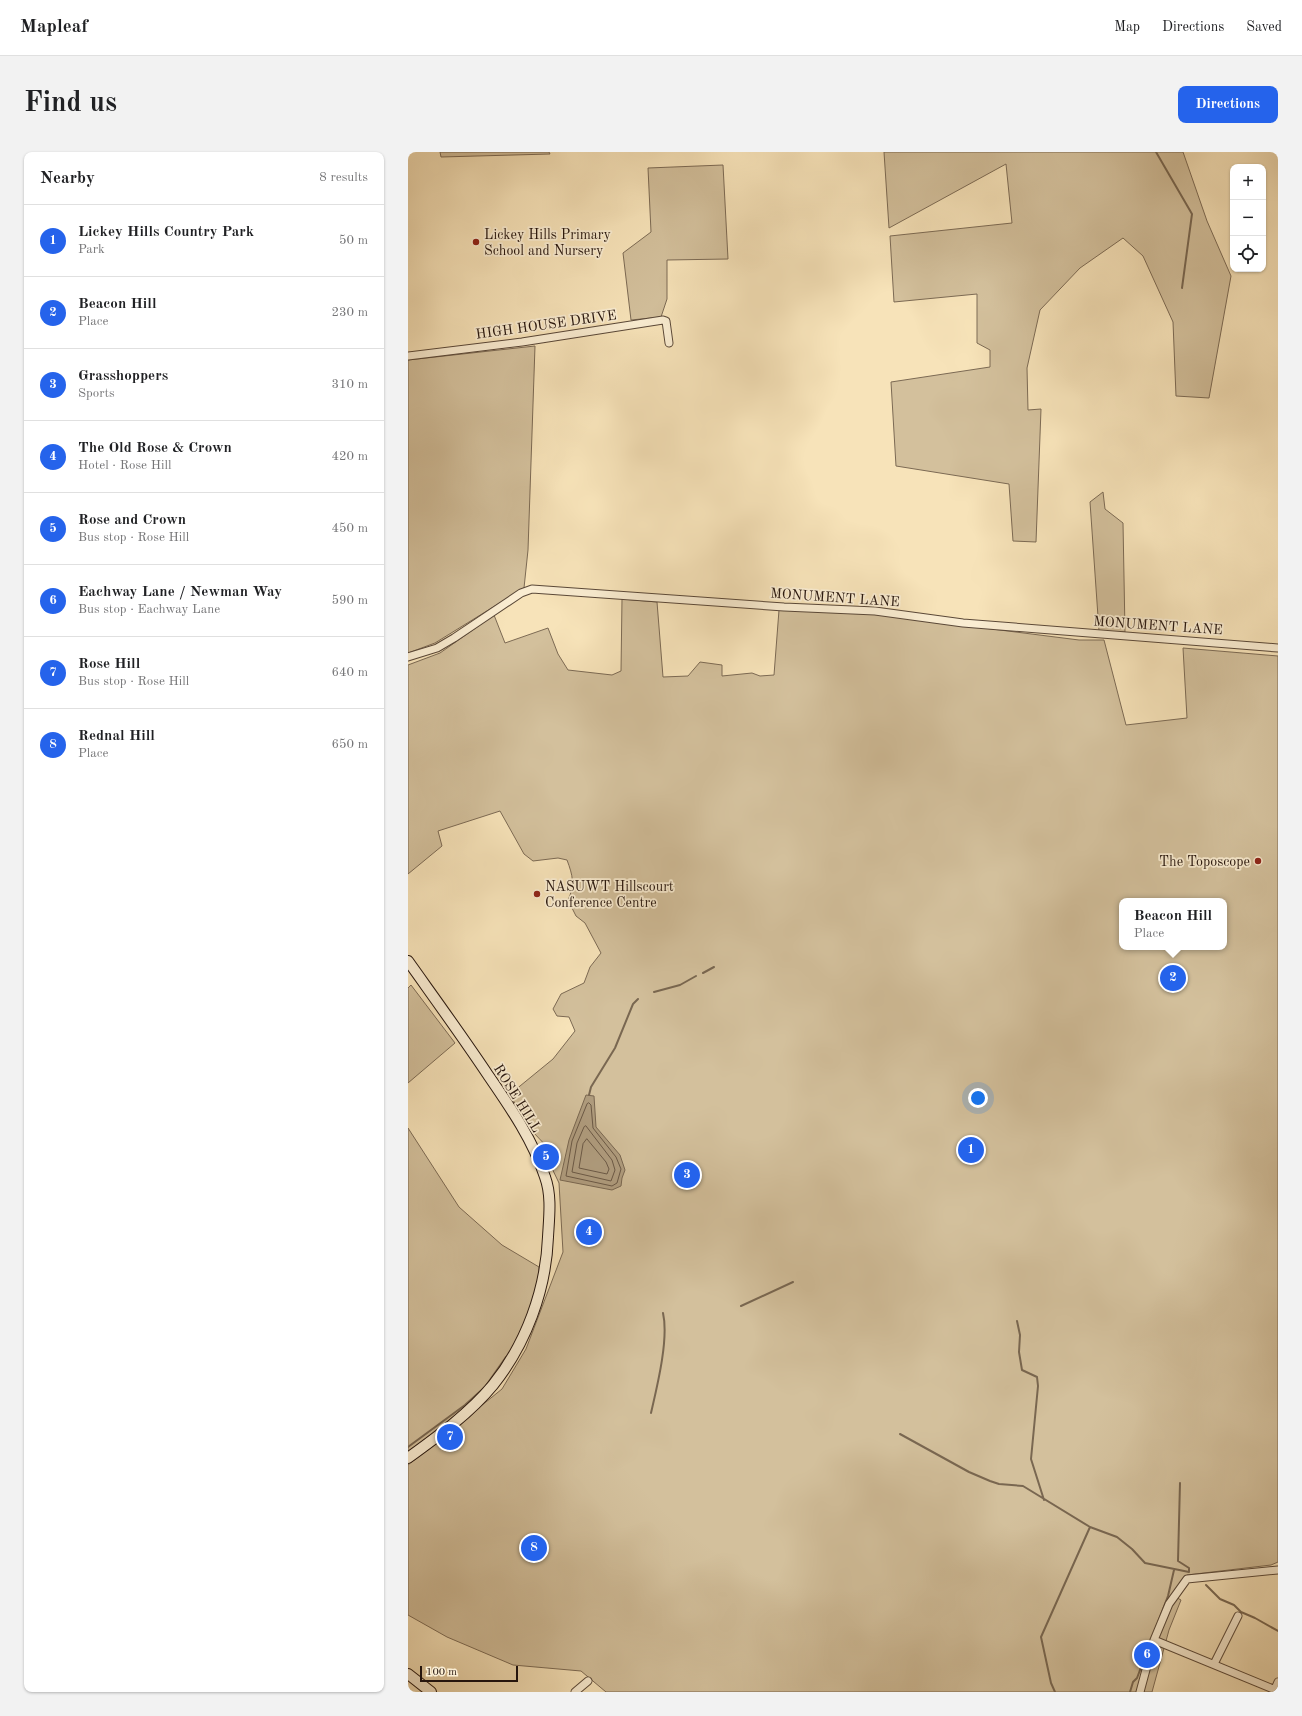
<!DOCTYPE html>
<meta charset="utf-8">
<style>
body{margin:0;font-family:"Old Standard TT",serif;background:#f2f2f2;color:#202124}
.controls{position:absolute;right:12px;top:12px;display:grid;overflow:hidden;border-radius:8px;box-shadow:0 1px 3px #0004}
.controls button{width:36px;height:36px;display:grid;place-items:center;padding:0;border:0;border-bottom:1px solid #e0e0e0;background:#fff;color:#202124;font:20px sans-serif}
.scale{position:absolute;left:12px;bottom:10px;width:98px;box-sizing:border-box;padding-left:4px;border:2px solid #26150d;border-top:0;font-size:11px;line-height:14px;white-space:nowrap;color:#26150d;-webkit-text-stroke:3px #faedd2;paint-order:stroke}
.you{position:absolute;left:570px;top:946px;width:14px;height:14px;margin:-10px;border:3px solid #fff;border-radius:50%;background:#1a73e8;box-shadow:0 0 0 6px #1a73e833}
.badge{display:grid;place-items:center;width:26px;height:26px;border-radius:50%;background:#2563eb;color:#fff;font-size:13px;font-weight:700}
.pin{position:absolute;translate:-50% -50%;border:2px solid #fff;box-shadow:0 1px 4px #0006}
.popup{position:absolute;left:711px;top:746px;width:108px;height:52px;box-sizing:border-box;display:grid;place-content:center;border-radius:8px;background:#fff;filter:drop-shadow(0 1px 3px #0005);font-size:13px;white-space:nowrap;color:#757577}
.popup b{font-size:15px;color:#202124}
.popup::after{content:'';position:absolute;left:50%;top:100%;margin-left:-8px;border:8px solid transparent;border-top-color:#fff}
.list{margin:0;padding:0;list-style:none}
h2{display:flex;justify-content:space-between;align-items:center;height:52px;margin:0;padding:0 16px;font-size:17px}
h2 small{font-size:13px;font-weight:400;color:#757577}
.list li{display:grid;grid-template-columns:26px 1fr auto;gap:12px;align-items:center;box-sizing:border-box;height:72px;padding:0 16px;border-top:1px solid #e0e0e0}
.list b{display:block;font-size:15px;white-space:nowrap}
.list p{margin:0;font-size:13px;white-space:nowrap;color:#757577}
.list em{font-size:13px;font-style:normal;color:#757577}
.icon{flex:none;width:22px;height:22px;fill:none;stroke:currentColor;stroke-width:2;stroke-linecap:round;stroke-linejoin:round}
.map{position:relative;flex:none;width:870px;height:1540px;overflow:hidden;border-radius:8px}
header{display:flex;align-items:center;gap:24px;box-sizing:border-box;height:56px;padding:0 20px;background:#fff;border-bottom:1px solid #e0e0e0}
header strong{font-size:19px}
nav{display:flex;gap:22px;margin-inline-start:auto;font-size:14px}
.intro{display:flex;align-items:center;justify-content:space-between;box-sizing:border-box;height:96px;padding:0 24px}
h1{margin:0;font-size:28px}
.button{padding:10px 18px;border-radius:8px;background:#2563eb;color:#fff;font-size:14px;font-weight:700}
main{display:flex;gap:24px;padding:0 24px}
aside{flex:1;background:#fff;border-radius:8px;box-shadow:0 1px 3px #0004}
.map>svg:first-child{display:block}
.green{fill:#d3c09c;stroke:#7c6a54;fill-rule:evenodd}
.water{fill:#b09d7f;stroke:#796751}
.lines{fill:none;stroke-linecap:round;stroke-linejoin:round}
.shore{stroke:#6b5946;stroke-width:1}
.stream{stroke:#796751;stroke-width:2}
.minor-casing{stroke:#5a4838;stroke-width:9}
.secondary-casing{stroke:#26150d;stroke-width:12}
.minor{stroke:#faedd2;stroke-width:7}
.secondary{stroke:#faedd2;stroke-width:10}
.poi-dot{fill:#8f2418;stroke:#faedd2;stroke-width:1.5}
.labels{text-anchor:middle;stroke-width:3.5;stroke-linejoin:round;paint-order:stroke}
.poi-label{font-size:14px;fill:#26150d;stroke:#faedd2;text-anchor:start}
.street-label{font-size:14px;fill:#26150d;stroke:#faedd2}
</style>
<header>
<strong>Mapleaf</strong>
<nav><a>Map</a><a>Directions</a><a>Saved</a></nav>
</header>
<div class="intro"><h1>Find us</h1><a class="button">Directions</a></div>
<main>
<aside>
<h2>Nearby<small>8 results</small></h2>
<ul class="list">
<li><span class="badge">1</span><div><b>Lickey Hills Country Park</b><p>Park</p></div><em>50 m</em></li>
<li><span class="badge">2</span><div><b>Beacon Hill</b><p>Place</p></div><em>230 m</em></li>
<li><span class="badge">3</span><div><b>Grasshoppers</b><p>Sports</p></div><em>310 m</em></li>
<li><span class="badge">4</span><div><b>The Old Rose &amp; Crown</b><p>Hotel · Rose Hill</p></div><em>420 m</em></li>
<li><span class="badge">5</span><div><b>Rose and Crown</b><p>Bus stop · Rose Hill</p></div><em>450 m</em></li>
<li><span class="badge">6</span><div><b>Eachway Lane / Newman Way</b><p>Bus stop · Eachway Lane</p></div><em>590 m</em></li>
<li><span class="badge">7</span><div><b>Rose Hill</b><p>Bus stop · Rose Hill</p></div><em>640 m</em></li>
<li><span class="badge">8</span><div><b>Rednal Hill</b><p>Place</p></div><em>650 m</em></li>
</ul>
</aside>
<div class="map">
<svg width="870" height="1540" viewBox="0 0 870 1540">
<rect width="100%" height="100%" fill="#f7e3b9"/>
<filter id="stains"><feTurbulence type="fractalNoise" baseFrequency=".005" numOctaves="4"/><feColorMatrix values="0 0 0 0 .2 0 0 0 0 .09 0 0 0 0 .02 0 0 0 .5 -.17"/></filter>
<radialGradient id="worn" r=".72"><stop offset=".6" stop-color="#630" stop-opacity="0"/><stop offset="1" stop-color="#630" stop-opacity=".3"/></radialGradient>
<path class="green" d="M32,0H141L142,2L33,5Z
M476,0H775L799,69L823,124L801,246L768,244L765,170L735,104L715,86L672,116L632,158L619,216L620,258L633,257L628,390L605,389L601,332L488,314L483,230L582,215V198L569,191V142L486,150L482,84L604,71L598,12L481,76Z
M315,13L320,107L259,108V147L253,165L223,168L215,101L243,80L240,16Z
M127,194L120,398L116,436L27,491L0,501V208Z
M695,340L697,357L715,371L717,480L691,479L682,350Z
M214,447L249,450L255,525L280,524L292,510L314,513V524L344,521L352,524L366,523L371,458L465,462L671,488H696L718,573L779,566L775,496L870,504V1410L863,1413L779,1423L764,1443L773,1448L761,1478L744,1540H198L173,1519L105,1513L39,1485L0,1463V1313L94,1237L118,1197L155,1100L151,1031L140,1008L143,999L124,979L121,970L101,943L145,907L167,879L161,865L149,864L145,857L153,842L176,831L182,815L193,801L177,771L168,764L160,748C167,733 165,724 159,708L150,706L125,709L116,702L92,659L30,679L34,694L0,722V513L32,501L86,463L97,491L140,476L150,502L160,518L204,523L213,519ZM714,749H816V795H714Z
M3,833L47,891L0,931V836Z
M0,976L51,1055L94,1093L131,1115V1126L117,1177L80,1234L49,1265L0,1302Z"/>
<path class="water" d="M178,943L186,944L188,975L212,1003L217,1018L214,1026L213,1034L204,1038L152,1028L161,988Z"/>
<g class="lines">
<path class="shore" d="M181,951L183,953L185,976L208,1005L213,1017L209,1031L204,1034L158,1024L164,989L179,952Z
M178,974L204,1008L207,1018L203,1029L164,1020L169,991L176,975Z
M179,987L198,1010L201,1017L199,1022L171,1016L175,992Z"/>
<path class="stream" d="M748,0L784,62L774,136
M295,821L306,815
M246,840L272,833L288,824
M181,943L183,935L207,896L225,852L230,847
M333,1154L385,1130
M609,1169L612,1183L611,1200L614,1218L629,1225L630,1234L623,1307L636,1348
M243,1261C249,1235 261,1187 255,1161
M492,1282L561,1320L582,1329L591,1332L615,1334L682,1375L709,1385L724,1397L737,1411L781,1420
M0,1295L57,1253L77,1235L98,1205
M772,1331L770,1409L781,1416V1420
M798,1433L812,1447L826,1453L833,1460L847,1466L870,1479
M647,1540L643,1531L633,1485L682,1375
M722,1540L725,1530L729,1526L760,1444L766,1418"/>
<defs>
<path id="minor" d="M0,204L114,190L255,168L258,169L261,191
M0,505L29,496L46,486L113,441L124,437L376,455L467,459L555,471L870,496
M746,1488L870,1539
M806,1512L830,1464
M867,1537L870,1530
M167,1540L180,1529
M732,1540L746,1488L761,1452L779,1427L870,1418"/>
<path id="secondary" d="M0,809C27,847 54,884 80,923C102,955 125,988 137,1025C144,1044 141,1066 140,1085C138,1138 118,1192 85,1233C62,1261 29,1285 0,1306
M0,1522L23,1540"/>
</defs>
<use href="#minor" class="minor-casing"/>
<use href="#secondary" class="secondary-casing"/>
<use href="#minor" class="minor"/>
<use href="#secondary" class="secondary"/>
</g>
<g class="poi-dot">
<circle cx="68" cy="90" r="4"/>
<circle cx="850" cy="709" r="4"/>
<circle cx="129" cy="742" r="4"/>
</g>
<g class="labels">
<g class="poi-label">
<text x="76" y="87">Lickey Hills Primary<tspan x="76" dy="16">School and Nursery</tspan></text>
<text x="842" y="714" text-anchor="end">The Toposcope</text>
<text x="137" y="739">NASUWT Hillscourt<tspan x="137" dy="16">Conference Centre</tspan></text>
</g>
<g class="street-label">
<text transform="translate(138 172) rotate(-8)" y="5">HIGH HOUSE DRIVE</text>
<text transform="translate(427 445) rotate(4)" y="5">MONUMENT LANE</text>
<text transform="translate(750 473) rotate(4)" y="5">MONUMENT LANE</text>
<text transform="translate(110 946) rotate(58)" y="5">ROSE HILL</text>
</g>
</g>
<rect width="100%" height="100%" filter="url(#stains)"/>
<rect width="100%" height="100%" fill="url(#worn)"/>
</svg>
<div class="controls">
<button>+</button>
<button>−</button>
<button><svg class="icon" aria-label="locate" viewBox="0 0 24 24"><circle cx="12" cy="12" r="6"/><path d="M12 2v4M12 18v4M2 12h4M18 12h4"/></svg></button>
</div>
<div class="scale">100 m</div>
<div class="you"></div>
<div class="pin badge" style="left:563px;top:998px">1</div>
<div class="pin badge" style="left:765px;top:826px">2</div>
<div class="popup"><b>Beacon Hill</b>Place</div>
<div class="pin badge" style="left:279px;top:1023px">3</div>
<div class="pin badge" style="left:181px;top:1080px">4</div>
<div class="pin badge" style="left:138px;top:1005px">5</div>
<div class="pin badge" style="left:739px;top:1503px">6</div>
<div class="pin badge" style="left:42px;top:1285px">7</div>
<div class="pin badge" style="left:126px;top:1396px">8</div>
</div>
</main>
